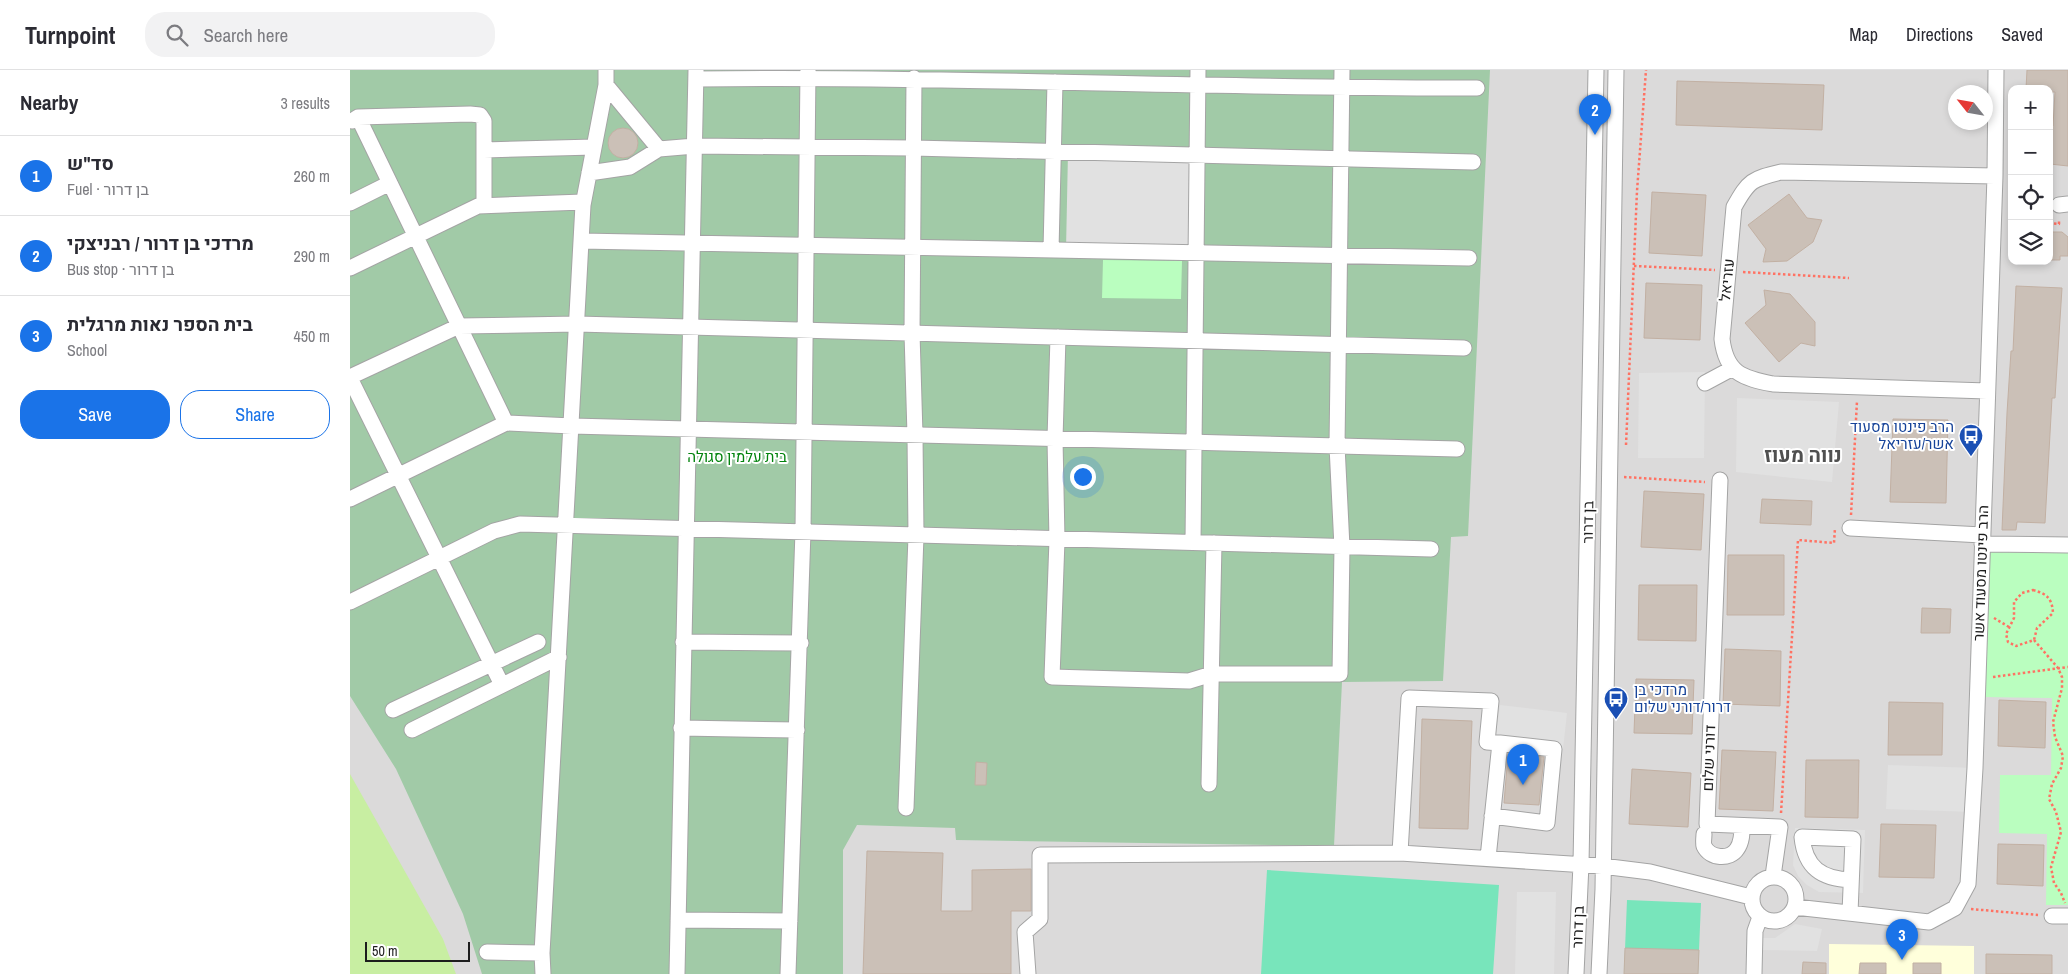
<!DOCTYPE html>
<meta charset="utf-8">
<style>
body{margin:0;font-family:"Archivo Narrow",Heebo,sans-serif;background:#f2f2f3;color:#2b2b33}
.controls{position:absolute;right:15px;top:15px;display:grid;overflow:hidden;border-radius:10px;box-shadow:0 2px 8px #0003}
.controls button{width:45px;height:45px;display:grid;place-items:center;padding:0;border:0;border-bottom:1px solid #e1e1e2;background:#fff;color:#2b2b33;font:25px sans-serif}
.compass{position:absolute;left:1598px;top:15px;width:45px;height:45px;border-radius:50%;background:#fff;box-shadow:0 2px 8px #0003;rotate:301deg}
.scale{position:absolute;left:15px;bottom:12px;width:105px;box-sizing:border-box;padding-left:5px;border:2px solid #1d1d1d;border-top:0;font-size:14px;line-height:18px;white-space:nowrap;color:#1d1d1d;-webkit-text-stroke:4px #fff;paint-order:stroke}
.you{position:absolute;left:732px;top:406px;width:18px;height:18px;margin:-12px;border:4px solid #fff;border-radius:50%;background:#1a73e8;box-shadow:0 0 0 8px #1a73e833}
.badge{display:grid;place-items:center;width:32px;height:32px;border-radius:50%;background:#1a73e8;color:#fff;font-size:16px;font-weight:700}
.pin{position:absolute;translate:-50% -41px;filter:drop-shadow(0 1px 2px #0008)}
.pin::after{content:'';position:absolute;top:26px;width:18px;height:15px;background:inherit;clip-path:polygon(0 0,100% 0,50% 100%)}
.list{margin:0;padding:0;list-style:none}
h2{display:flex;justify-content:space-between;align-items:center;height:65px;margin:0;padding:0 20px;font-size:21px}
h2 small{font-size:16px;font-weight:400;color:#7c7c81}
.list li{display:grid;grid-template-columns:32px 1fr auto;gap:15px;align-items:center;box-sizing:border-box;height:80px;padding:0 20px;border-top:1px solid #e1e1e2}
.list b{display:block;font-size:19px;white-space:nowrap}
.list p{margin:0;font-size:16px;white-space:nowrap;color:#7c7c81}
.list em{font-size:16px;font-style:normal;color:#7c7c81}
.actions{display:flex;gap:10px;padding:15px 20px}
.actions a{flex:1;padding:11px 0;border:1px solid #1a73e8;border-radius:20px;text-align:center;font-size:18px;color:#1a73e8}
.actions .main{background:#1a73e8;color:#fff}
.icon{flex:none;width:28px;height:28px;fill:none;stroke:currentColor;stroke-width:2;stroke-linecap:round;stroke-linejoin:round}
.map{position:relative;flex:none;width:1718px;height:904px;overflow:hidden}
header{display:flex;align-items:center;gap:30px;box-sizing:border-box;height:70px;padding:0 25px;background:#fff;border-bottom:1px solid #e1e1e2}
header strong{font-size:24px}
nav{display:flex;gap:28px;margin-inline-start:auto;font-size:18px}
.search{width:350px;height:45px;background:#f2f2f3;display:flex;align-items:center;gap:12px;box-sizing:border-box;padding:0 18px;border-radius:20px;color:#7c7c81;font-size:19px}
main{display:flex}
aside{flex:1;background:#fff}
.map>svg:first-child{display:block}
.residential{fill:#dbdada;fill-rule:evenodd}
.education{fill:#ffffdb}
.grass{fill:#c8eea2}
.cemetery{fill:#a1caa7}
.park{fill:#bafebf}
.pitch{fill:#78e5bb}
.parking{fill:#e1e1e1}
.building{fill:#cbc0b7;stroke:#c2b0a3}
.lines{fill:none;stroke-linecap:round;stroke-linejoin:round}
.minor-casing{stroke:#a4a4a4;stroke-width:17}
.path{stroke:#ff7263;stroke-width:2.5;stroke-dasharray:2.5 2.5;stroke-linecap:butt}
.minor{stroke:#fff;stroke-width:15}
.labels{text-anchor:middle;stroke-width:4;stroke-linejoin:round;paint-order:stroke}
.street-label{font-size:15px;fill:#1d1d1d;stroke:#fff}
.transit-label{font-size:15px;fill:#164399;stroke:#fff;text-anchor:end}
.park-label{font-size:15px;fill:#02830d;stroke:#fff}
.district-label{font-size:20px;font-weight:bold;fill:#505050;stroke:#fff}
</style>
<header>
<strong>Turnpoint</strong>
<div class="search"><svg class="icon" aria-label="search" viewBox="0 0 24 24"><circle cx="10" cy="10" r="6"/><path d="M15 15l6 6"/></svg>Search here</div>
<nav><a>Map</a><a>Directions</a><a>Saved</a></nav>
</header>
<main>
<aside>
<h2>Nearby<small>3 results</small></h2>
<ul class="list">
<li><span class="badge">1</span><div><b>סד&quot;ש</b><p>Fuel · בן דרור</p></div><em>260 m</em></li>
<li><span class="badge">2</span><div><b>מרדכי בן דרור / רבניצקי</b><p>Bus stop · בן דרור</p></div><em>290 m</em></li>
<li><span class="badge">3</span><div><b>בית הספר נאות מרגלית</b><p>School</p></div><em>450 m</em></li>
</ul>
<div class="actions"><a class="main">Save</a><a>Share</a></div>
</aside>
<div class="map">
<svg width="1718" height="904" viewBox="0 0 1718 904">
<rect width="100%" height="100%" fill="#efeae2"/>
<path class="residential" d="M0,0H1718V904H0ZM1662,19H1699V191H1662ZM1606,22H1636V52H1606Z"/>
<path class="education" d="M1479,874L1624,876V904H1479Z"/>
<path class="grass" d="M0,704L93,869L106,904H0Z"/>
<path class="cemetery" d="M0,0H1140L1118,466L1101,467L1093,611L992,612L984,776L606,770L605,758L507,755L493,780V904H132L113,844L46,699L0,626Z"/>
<path class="park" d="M753,190L832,191L831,229L752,228Z
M1636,482L1718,483V835H1696L1697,764L1649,763L1650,705H1701L1702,628L1633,627Z"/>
<path class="pitch" d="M917,800L1149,815L1143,904H911Z
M1277,830L1351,833L1348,904H1274Z"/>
<path class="parking" d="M718,82L847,85L846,182L716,180Z
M1355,302L1354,388H1288L1289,303Z
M1387,328L1489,332L1482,412L1386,402Z
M1150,635L1217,643L1213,679L1145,671Z
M1538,695L1625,698L1623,742L1536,739Z
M1445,758L1515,760L1513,823L1469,822L1457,815L1448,806L1443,795Z
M1167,822H1206L1204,904H1165Z
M1445,854L1472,859L1467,881L1410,880V868H1425Z"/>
<path class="building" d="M1677,0H1718V96L1700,94L1699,56H1703L1705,22H1699V19H1676Z
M1327,11L1474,15L1472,60L1326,55Z
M258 73a15 15 0 1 1 30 0a15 15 0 1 1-30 0Z
M1302,122L1356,125L1352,186L1299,183Z
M1439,124L1457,148L1472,150L1463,172L1437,191L1413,192L1416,179L1398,155Z
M1699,162H1712L1718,167V186H1710V190H1699Z
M1296,213L1352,215L1350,270L1294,268Z
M1666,216L1712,218L1705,328H1702L1695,453L1667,452L1666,460H1652L1657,343L1661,281H1663Z
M1414,220L1440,224L1465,252V276L1451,273L1429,292L1395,253L1416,235Z
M1543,349L1598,350L1596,433L1540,432Z
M1294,421L1354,424L1351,480L1291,477Z
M1412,429L1462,431L1461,455L1410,453Z
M1378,485H1434V545H1377Z
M1289,515H1347L1346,571L1288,570Z
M1572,538L1601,539L1600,563H1571Z
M1375,579L1431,581L1430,636L1373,634Z
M1286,609L1344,610L1342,664L1284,663Z
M1649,630L1696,632L1695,678L1648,676Z
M1539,632L1593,633L1592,685H1538Z
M1072,649L1122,651L1118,759L1069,758Z
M1372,680L1426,682L1423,741L1369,739Z
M1158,684L1194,687L1189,735L1154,733Z
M1456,690H1509L1508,748L1455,747Z
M626,692L637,693L636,715H625Z
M1282,699L1341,703L1338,757L1279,754Z
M1531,754L1586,755L1584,808L1529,807Z
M1648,774L1694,775L1693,816L1647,814Z
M517,781L593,783L591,841H622V800L681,799V841H661V904H513Z
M1275,878L1349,880L1348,904H1274Z
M1636,884L1702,885V904H1636Z
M1453,892L1476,893V904H1452Z
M1510,893H1536V904H1509Z
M1563,893H1591V904H1563Z"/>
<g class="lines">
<defs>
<path id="minor" d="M346,9C607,6 867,19 1127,18
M256,15L309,79
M8,47L156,353
M2,51L8,47L120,44L130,45L134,51V136
M134,80L244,77
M239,103L280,97L309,79L345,76L563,78L1123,92
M0,133L40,113
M1709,135L1718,134
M231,171L1119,188
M701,180L705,12
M0,198L128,136L233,132
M708,267L705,369L707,470L702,607L839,611L862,604H990L992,477L987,376L992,0
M0,307L109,256L227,254L1114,278
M0,308L152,615
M1355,313L1383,298
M1637,321L1423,314C1392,308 1376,303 1372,269L1384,137C1399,110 1402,109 1431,102L1645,106
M1370,410L1357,754L1430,757L1423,806
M0,429L156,353L222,356L1107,379
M1500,458L1632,465
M843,472L848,0
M1632,474L1718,475
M0,532L144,461L170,454L1081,479
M333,572L451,573
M43,640L188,572
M331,658L447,660
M62,660L209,587
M1150,673L1137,672L1141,631L1059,628L1050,783L1252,796L1300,802L1401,827
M859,714L864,473
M556,738L566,466L565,365L562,263L564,8
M1354,764C1354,767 1353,773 1354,776C1360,789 1380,790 1387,779C1392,772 1392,764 1392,756
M1138,788L1150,673L1204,679L1197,753L1142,746
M1402 829a22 22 0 1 1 44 0a22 22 0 1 1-44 0Z
M1445,837L1579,852L1605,838L1618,814L1625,698L1645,106L1646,0
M1500,843L1503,769L1452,767C1455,798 1472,809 1501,810
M1702,846H1718
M328,850L440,851
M137,882L192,883
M193,904L192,883L233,135L256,15V0
M327,904L346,0
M438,904L453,461L458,0
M678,904L675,862L690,849V785L1050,783
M1226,904L1231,794L1246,0
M1249,904L1253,819L1266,0
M1404,904L1405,861L1410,847"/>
</defs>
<use href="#minor" class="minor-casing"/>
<path class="path" d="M1699,153L1709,154V149
M1284,196L1365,200
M1393,202L1499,208
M1276,375L1287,121L1296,0
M1274,407L1355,412
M1501,445L1507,331
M1683,520C1697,524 1702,528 1703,543L1687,558L1684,570L1666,576L1658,572L1656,564L1664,548V532L1672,523Z
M1644,548L1659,557
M1684,570L1708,598L1712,607V618L1703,652L1705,667L1713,686L1711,698L1702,714L1699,729L1706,742L1711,762L1701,797L1704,813L1711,823L1715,833
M1643,607L1718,597
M1431,743L1448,470L1484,473L1485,458
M1621,839L1688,845"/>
<use href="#minor" class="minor"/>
</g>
<defs>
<symbol id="bus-pin" viewBox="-11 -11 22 30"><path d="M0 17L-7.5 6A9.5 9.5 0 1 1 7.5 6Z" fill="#1a4fb4" stroke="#fff"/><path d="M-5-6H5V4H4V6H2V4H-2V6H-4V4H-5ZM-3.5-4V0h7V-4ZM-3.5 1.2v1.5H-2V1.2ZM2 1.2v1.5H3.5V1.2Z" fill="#fff"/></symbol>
</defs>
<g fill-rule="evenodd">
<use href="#bus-pin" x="1607" y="352" width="28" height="38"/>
<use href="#bus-pin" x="1252" y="615" width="28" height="38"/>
</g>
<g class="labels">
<g class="street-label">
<text transform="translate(1377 210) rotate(-84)" y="5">עזריאל</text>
<text transform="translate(1238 452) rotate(-89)" y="5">בן דרור</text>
<text transform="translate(1631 503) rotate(-88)" y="5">הרב פינטו מסעוד אשר</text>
<text transform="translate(1359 688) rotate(-88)" y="5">דורני שלום</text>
<text transform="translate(1228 857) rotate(-88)" y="5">בן דרור</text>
</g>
<g class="transit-label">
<text x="1604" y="362">הרב פינטו מסעוד<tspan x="1604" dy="17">אשר/עזריאל</tspan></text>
<text x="1284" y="625" text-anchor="start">מרדכי בן<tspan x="1284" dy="17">דרור/דורני שלום</tspan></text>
</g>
<g class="park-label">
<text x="387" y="392">בית עלמין סגולה</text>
</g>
<g class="district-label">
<text x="1453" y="392">נווה מעוז</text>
</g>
</g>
</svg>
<div class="controls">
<button>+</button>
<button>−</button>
<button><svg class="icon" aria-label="locate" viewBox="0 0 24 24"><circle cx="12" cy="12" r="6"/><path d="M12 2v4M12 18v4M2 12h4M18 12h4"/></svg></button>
<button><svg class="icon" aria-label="layers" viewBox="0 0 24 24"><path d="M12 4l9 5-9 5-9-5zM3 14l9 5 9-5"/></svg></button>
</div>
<svg class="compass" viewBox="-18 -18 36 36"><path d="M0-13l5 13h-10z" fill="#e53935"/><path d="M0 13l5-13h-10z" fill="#7c7c81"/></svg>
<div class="scale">50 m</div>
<div class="you"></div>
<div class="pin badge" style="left:1173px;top:715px">1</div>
<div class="pin badge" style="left:1245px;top:65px">2</div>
<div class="pin badge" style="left:1552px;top:890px">3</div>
</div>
</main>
